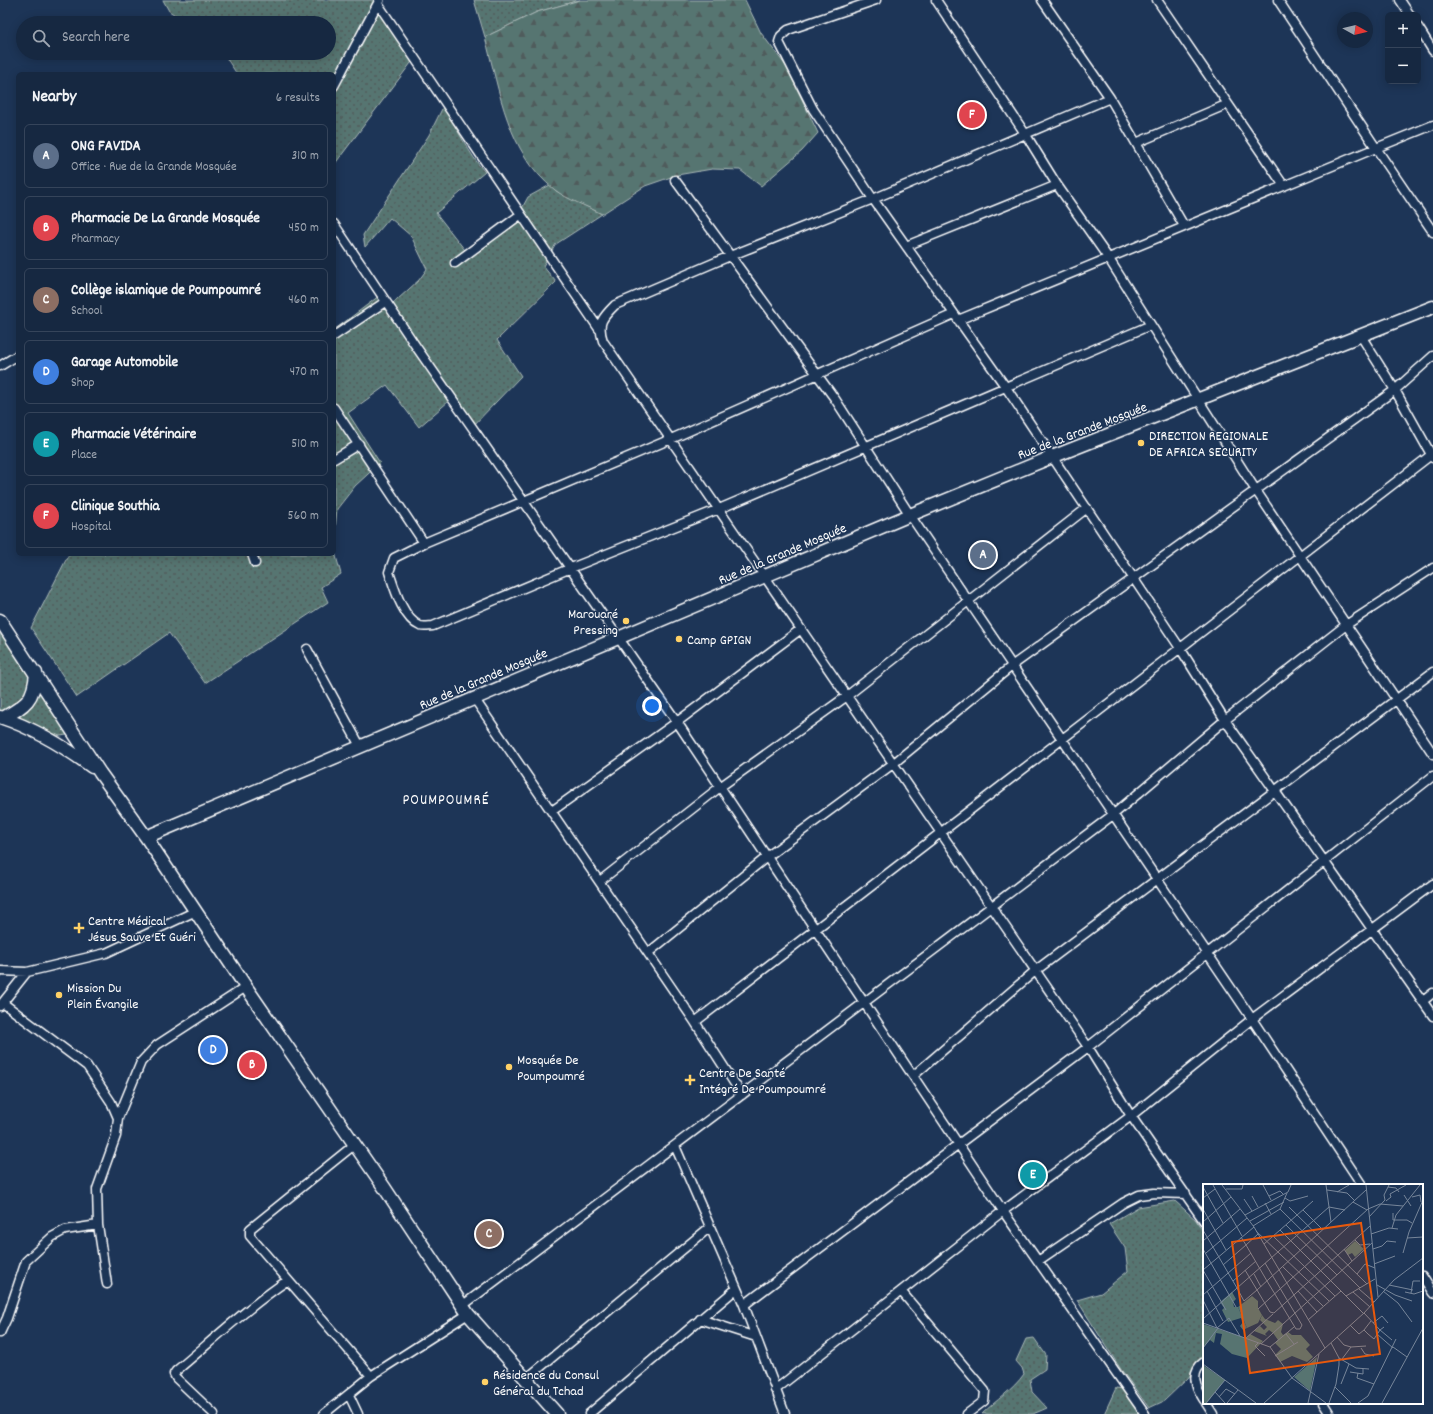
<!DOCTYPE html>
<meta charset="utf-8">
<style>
body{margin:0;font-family:Dekko,sans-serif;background:#1f3048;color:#f1f3f6}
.controls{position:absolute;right:12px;top:12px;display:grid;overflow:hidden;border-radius:6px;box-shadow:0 2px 10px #0003}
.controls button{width:36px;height:36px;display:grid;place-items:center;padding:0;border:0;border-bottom:1px solid #35445a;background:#162841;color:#f1f3f6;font:20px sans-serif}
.compass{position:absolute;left:1337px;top:12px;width:36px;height:36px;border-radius:50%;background:#162841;box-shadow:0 2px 10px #0003;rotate:98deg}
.you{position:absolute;left:652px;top:706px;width:14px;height:14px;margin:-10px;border:3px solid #fff;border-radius:50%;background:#1a73e8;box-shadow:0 0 0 6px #1a73e833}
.badge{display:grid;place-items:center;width:26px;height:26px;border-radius:50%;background:#95b2f1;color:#fff;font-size:13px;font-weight:700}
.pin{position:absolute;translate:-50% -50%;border:2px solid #fff;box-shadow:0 1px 4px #0006}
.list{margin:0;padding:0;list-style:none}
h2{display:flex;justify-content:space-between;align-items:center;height:52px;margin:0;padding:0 16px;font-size:17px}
h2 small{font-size:13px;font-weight:400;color:#9ea6b1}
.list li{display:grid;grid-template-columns:26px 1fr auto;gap:12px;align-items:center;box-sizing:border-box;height:64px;margin:0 8px 8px;padding:0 8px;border:1px solid #35445a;border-radius:6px}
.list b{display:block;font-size:15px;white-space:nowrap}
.list p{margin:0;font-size:13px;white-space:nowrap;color:#9ea6b1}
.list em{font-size:13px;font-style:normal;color:#9ea6b1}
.icon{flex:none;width:22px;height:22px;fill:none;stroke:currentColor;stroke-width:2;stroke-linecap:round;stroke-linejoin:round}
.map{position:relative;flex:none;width:1433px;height:1414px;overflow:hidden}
.search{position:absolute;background:#162841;box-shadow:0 2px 10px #0003;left:16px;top:16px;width:320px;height:44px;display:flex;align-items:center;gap:10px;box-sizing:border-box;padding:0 14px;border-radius:22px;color:#9ea6b1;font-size:15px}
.panel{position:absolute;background:#162841;box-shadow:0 2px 10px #0003;left:16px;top:72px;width:320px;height:484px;border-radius:6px}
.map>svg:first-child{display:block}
.grass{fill:url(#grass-dots);stroke:#abbab8}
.forest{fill:url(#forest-firs);stroke:#abbab8}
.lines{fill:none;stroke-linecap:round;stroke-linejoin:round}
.street-casing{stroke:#fff;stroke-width:11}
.secondary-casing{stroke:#fff;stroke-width:15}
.street{stroke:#1d3557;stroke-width:8}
.secondary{stroke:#1d3557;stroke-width:12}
.poi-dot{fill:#ffd166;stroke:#1d3557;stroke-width:1.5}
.labels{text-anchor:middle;stroke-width:3;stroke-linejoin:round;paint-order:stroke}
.street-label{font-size:14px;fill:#fff;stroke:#1d3557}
.poi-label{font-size:14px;fill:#fff;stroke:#1d3557;text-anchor:start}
.neighbourhood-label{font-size:15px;letter-spacing:1px;fill:#fff;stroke:#1d3557}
.inset-road{fill:none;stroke:#77869a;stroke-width:1}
.view{fill:#e8590c;fill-opacity:0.15;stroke:#e8590c;stroke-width:2}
.inset-edge{fill:none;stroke:#fff;stroke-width:2}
</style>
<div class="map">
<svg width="1433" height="1414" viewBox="0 0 1433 1414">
<defs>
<pattern id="grass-dots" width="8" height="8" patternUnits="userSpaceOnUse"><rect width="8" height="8" fill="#577471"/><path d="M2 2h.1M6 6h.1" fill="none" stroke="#505c5b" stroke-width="1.8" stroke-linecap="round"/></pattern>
<pattern id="forest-firs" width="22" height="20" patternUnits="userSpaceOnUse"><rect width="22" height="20" fill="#577471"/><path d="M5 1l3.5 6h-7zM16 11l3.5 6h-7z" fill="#505c5b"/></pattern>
</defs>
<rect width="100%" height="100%" fill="#1d3557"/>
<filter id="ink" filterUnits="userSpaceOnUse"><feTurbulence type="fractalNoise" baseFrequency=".025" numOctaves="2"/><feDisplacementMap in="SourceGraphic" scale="8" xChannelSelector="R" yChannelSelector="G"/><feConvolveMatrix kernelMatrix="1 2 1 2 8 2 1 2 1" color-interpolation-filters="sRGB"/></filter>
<g filter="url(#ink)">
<path class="grass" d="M163,0H384L381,6L414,59L334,165V74H237L223,53H329V23H188L169,11Z
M474,0H580L537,12L485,37Z
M443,107C456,126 470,156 485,172L436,213L468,254L521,210L528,197L550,185L556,191L602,214L556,244L543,266L556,282L497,340L521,376L470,429L449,401L419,427L387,385L348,413L380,463L355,486L337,509L334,542V330L379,296L388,308L419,280L427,269L411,236L390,218L365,247L363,235L429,135Z
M334,549L341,574L321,587L328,602L205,683L169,633L77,697L31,628L69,554H334Z
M0,629L69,732L67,735L60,736L0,713Z
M1175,1201L1196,1220L1204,1233V1357L1188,1378L1164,1401L1149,1408L1120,1368L1077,1300L1101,1293L1128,1271L1125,1248L1109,1224L1138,1207Z
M1034,1338L1046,1355L1045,1369L1030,1379L1032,1392L1047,1408L1033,1414H982C996,1400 1013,1390 1024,1374L1022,1368L1016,1361L1026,1339Z
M1116,1388L1123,1389L1138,1412L1137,1414H1104Z"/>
<path class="forest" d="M580,0H745L761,33L786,66L818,133L802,151L761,186L740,170L712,169L677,175L645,186L602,214C587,206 568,200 555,190C507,152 500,93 485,37L537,12Z"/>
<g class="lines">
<defs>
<path id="street" d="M876,0L788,30L781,36L779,42L813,109L873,199L1110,98
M936,0L1026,135L1057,185L1109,259L1255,489L1433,754
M1042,0L1110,98L1184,226
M1157,0L1284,186
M1278,0L1376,148L1433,125
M1400,0L1410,15
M378,4L599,329
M1418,27L1433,51
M334,86L379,1
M1136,143L1228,104
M675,180L835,399L910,515L1252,1019L1362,1185
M334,224L417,348L677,722L1003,1211L1145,1414
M906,246L1057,185
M455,263L520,215
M954,314L671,439L424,543L394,558L389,572C394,587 403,619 420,626C424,627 430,626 433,626L571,568L719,509L1151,325
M958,320L1376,148L1433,232
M334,336L385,302
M1361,336L1395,390L1433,458
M0,366L18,355
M334,408L424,543
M334,459L359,444
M252,554L255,563
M307,649L360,746
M474,698L695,1022L742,1095
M552,811L677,722L801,629
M600,881L720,787L847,696L1087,508
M648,953L768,856L894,763L1013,665L1395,390L1433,356
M0,971L27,972L106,953L196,911
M1423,1001L1433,993
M3,1003L87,1066L111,1102L118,1118L116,1136L97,1189L98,1225L107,1284
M0,1006L27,972
M695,1022L1431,455
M913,1076L1035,971L1433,672
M118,1118L141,1062L157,1045L246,987
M675,1146L744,1305L785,1414
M1204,1221L1131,1116L1088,1047L603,341C597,323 602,318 615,305L730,256L873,199L1005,386L1180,648L1225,720L1433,1016
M1038,1261L1123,1203L1139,1195L1154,1193L1186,1194
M1422,1276L1433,1293
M288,1280L250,1236V1229L354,1145
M901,1291L985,1391L984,1401L967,1414
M744,1305L1088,1047L1433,776
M462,1306L1114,814L1225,720L1346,625L1433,568
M700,1319L756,1337
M0,1333L7,1318L26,1261L52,1237L65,1230L98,1225
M1204,1362C1189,1373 1196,1388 1204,1400
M526,1379L710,1227
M775,1390L1003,1211L1131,1116L1252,1019L1433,884
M349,1395L358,1414
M1206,1403L1213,1414
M1323,1403L1330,1414
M214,1414L176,1378L174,1374L176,1371C213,1340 248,1307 288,1280L371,1376
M324,1414L371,1376L468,1314
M589,1414L736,1289"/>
<path id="secondary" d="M0,620L100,773L146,837L246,987L384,1187L468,1314L557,1414
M0,717C33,728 65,747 92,767
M3,718C26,705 34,700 36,673
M146,837L910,515L1052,457L1433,307"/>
</defs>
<use href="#street" class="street-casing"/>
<use href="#secondary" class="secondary-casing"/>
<use href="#street" class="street"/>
<use href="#secondary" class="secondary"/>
</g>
</g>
<g class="poi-dot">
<circle cx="1141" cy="443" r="4"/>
<circle cx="626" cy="621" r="4"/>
<circle cx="679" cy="639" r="4"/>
<path d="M77 922h4v4h4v4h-4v4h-4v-4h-4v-4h4z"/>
<circle cx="59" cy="995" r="4"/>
<circle cx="509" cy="1067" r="4"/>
<path d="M688 1074h4v4h4v4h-4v4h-4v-4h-4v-4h4z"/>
<circle cx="485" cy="1382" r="4"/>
</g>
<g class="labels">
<g class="street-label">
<text transform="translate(1082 430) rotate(-21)" y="5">Rue de la Grande Mosquée</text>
<text transform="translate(782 553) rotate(-23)" y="5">Rue de la Grande Mosquée</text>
<text transform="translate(483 678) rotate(-23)" y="5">Rue de la Grande Mosquée</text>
</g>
<g class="poi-label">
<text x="1149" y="440">DIRECTION REGIONALE<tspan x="1149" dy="16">DE AFRICA SECURITY</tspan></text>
<text x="618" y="618" text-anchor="end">Marouaré<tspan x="618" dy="16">Pressing</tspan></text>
<text x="687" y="644">Camp GPIGN</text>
<text x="88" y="925">Centre Médical<tspan x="88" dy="16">Jésus Sauve Et Guéri</tspan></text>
<text x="67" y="992">Mission Du<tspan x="67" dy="16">Plein Évangile</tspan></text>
<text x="517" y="1064">Mosquée De<tspan x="517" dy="16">Poumpoumré</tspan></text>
<text x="699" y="1077">Centre De Santé<tspan x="699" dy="16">Intégré De Poumpoumré</tspan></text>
<text x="493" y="1379">Résidence du Consul<tspan x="493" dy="16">Général du Tchad</tspan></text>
</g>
<g class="neighbourhood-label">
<text x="446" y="804">POUMPOUMRÉ</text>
</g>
</g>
<g transform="translate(1203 1184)">
<rect width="220" height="220" fill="#1d3557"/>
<path d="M152,57L161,65L152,73L149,69L145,71L142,66ZM29,108L33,115L30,118L31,123H35L44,144L40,146L37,142L40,138L38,134L25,138L19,126L21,124L17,118ZM59,131L62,135L72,139L75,136L80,140L78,148L80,151L85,148L89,151H98L107,161L103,165L110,173L104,178L89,172L77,178L72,171L78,165L72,159L75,156L70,149L66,146L62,150L64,152L51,147L57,142L61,146L64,143L57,136ZM0,140L43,154L47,150L60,157L44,174L29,170L17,160L19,150L13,149L11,159L7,156L0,164ZM114,173L107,207L91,193Z" fill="#577471"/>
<path d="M49,112L55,117V124L59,131L55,139L44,144L35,123Z" fill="#577471"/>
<path d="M0,181L22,196L4,219H0Z" fill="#577471"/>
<path class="inset-road" d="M10,1L39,52M19,1L51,43L122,164M60,1L68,16M163,1L175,113M0,3L20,39M185,3L193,4L196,8M23,5H39L40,1M124,6L144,9L152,17M163,6L54,106L67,128L71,129L167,42M134,8L146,1M201,11L208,22M49,12L55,23M66,12L77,7L80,10M209,13L217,11L218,18M0,14L12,5M82,14L87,17L105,12M41,15L49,27M183,17L188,13L187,10L203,1M150,18L164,26M62,19L68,30M86,23L164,100M126,23L142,26M126,23L128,38M0,25L23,66M77,25L157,104M100,26L120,46M190,29V36H204L209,39M42,31L85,8L88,1M166,33L182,16L181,11L186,1M47,37L81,18M0,38L28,13M83,41L134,91M50,42L77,25L84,9M189,44L193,31L217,1M0,46L34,104L126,23L123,1M77,46L110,17M53,47L126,117M55,50L43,61L64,97M168,50L186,44L195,45M70,52L132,112M204,54L220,53M152,56L157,61L167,60M0,57L37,25M61,60L77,46L161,130M0,65L33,123M141,65L149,77M170,65L179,62L184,57L193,58M3,69L44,34M200,69L206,48L220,16M62,79L99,141L97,145H93L64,97M171,80L192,72M20,81L43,61L38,53M80,83L120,122M0,86L51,43M0,86L23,126M51,90L58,103M154,90L162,80L172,84M30,97L53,77M174,101L192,111L209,117M186,101L210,106M156,105L171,118M4,107L20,137M95,107L114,128M180,107L195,119L209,138M150,108L167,123M202,108L211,110L220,107M208,109L210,97H217M0,111L48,69M143,112L172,95M0,116L14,144L26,134L37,152M55,125L165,25L177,20L200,22M161,129L177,146L181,143M0,135L34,104L41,117L54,106L42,86M105,136L138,107M168,137L161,146L165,150L171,155L177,146L189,156M0,139L67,163L89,194L123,219M170,139L179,132L185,139M147,141L156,150L161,146M83,150L91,160M174,150L190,164M134,153L141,161L148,163M43,154L70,130M55,159L52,162L62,172M58,160L169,59M67,163L91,143M190,163L204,173M0,164L15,144M158,164L162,170L171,172M72,172L95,158M136,174L153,184L166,185M139,175L148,163L163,162M0,180L53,219M147,188L160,190V185M155,189L154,194L171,200M138,200L146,180M132,203L148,219M12,208L22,219M16,213L23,205L32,210M3,219L22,196M24,219L35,206M61,219L161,129L191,96L220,74M105,219L116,170M126,219L133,200L136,181V174L128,159M155,219L165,212L193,155M179,219L220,144"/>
<path class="view" d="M158,39L177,170L47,189L29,58Z"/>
<rect width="220" height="220" class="inset-edge"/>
</g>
</svg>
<div class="controls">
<button>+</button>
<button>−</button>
</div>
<svg class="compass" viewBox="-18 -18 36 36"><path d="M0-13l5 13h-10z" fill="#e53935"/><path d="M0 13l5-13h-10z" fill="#9ea6b1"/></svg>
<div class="you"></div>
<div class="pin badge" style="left:983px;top:555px;background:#5c6f8a">A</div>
<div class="pin badge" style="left:252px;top:1065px;background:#e0444e">B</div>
<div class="pin badge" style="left:489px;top:1234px;background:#8d6e63">C</div>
<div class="pin badge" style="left:213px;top:1050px;background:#3f7fe0">D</div>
<div class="pin badge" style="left:1033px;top:1175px;background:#0f9aa8">E</div>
<div class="pin badge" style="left:972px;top:115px;background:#e0444e">F</div>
<div class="search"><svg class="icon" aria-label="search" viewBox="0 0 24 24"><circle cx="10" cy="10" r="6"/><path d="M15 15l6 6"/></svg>Search here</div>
<section class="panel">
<h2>Nearby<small>6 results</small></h2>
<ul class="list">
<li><span class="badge" style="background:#5c6f8a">A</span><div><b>ONG FAVIDA</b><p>Office · Rue de la Grande Mosquée</p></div><em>310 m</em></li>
<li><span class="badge" style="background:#e0444e">B</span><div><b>Pharmacie De La Grande Mosquée</b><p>Pharmacy</p></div><em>450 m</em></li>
<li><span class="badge" style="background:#8d6e63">C</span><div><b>Collège islamique de Poumpoumré</b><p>School</p></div><em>460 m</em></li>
<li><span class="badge" style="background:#3f7fe0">D</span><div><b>Garage Automobile</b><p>Shop</p></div><em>470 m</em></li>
<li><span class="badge" style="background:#0f9aa8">E</span><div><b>Pharmacie Vétérinaire</b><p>Place</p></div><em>510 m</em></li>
<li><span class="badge" style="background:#e0444e">F</span><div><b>Clinique Southia</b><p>Hospital</p></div><em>560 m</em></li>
</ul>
</section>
</div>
